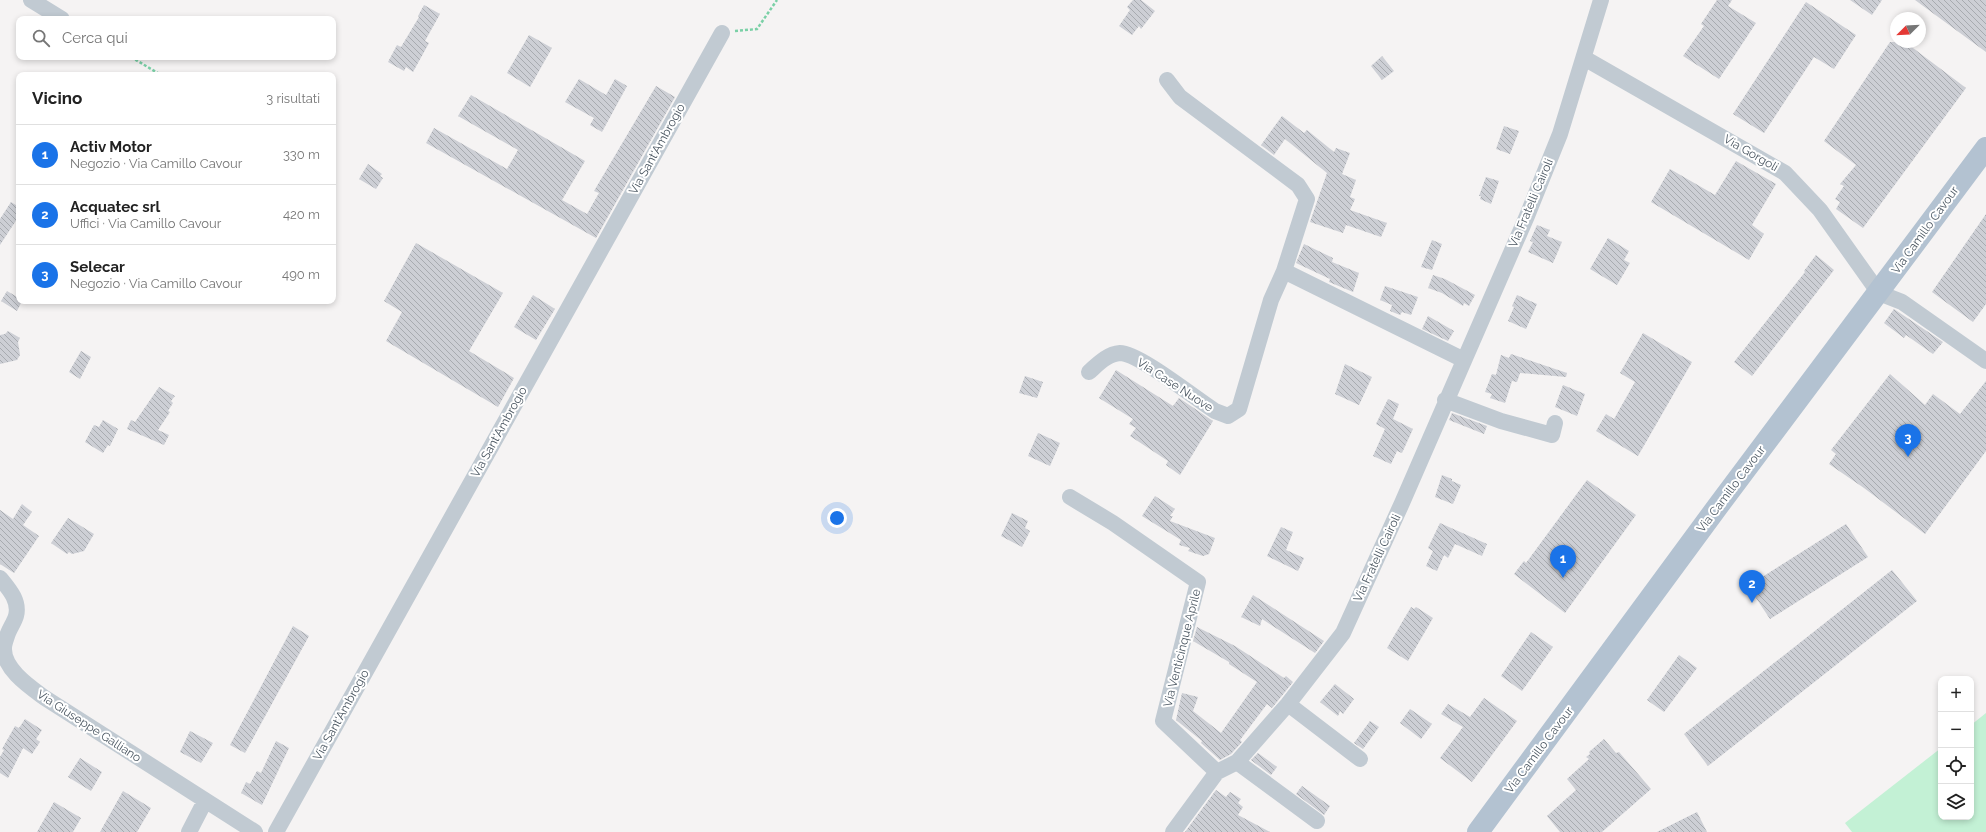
<!DOCTYPE html>
<html lang="it">
<meta charset="utf-8">
<style>
body{margin:0;font-family:Raleway,sans-serif;background:#f6f6f6;color:#222}
.controls{position:absolute;right:12px;bottom:12px;display:grid;overflow:hidden;border-radius:8px;box-shadow:0 2px 6px #0003}
.controls button{width:36px;height:36px;display:grid;place-items:center;padding:0;border:0;border-bottom:1px solid #e0e0e0;background:#fff;color:#222;font:20px sans-serif}
.compass{position:absolute;left:1890px;top:12px;width:36px;height:36px;border-radius:50%;background:#fff;box-shadow:0 2px 6px #0003;rotate:246deg}
.you{position:absolute;left:837px;top:518px;width:14px;height:14px;margin:-10px;border:3px solid #fff;border-radius:50%;background:#1a73e8;box-shadow:0 0 0 6px #1a73e833}
.badge{display:grid;place-items:center;width:26px;height:26px;border-radius:50%;background:#1a73e8;color:#fff;font-size:13px;font-weight:700}
.pin{position:absolute;translate:-50% -33px;filter:drop-shadow(0 1px 2px #0008)}
.pin::after{content:'';position:absolute;top:21px;width:14px;height:12px;background:inherit;clip-path:polygon(0 0,100% 0,50% 100%)}
.list{margin:0;padding:0;list-style:none}
h2{display:flex;justify-content:space-between;align-items:center;height:52px;margin:0;padding:0 16px;font-size:17px}
h2 small{font-size:13px;font-weight:400;color:#767676}
.list li{display:grid;grid-template-columns:26px 1fr auto;gap:12px;align-items:center;box-sizing:border-box;height:60px;padding:0 16px;border-top:1px solid #e0e0e0}
.list b{display:block;font-size:15px;white-space:nowrap}
.list p{margin:0;font-size:13px;white-space:nowrap;color:#767676}
.list em{font-size:13px;font-style:normal;color:#767676}
.icon{flex:none;width:22px;height:22px;fill:none;stroke:currentColor;stroke-width:2;stroke-linecap:round;stroke-linejoin:round}
.map{position:relative;flex:none;width:1986px;height:832px;overflow:hidden}
.search{position:absolute;background:#fff;box-shadow:0 2px 6px #0003;left:16px;top:16px;width:320px;height:44px;display:flex;align-items:center;gap:10px;box-sizing:border-box;padding:0 14px;border-radius:8px;color:#767676;font-size:15px}
.panel{position:absolute;background:#fff;box-shadow:0 2px 6px #0003;left:16px;top:72px;width:320px;height:232px;border-radius:8px}
.map>svg:first-child{display:block}
.pitch{fill:#c3f1d5}
.building{fill:url(#building-back-hatch)}
.lines{fill:none;stroke-linecap:round;stroke-linejoin:round}
.path{stroke:#7ad0a6;stroke-width:2.5;stroke-dasharray:3 2;stroke-linecap:butt}
.minor{stroke:#c1cad2;stroke-width:16}
.primary{stroke:#b3c2d1;stroke-width:22}
.labels{text-anchor:middle;stroke-width:4;stroke-linejoin:round;paint-order:stroke}
.street-label{font-size:12px;fill:#4a5661;stroke:#fff}
</style>
<div class="map">
<svg width="1986" height="832" viewBox="0 0 1986 832">
<defs>
<pattern id="building-back-hatch" width="6" height="6" patternUnits="userSpaceOnUse"><rect width="6" height="6" fill="#cdcfd5"/><path d="M-1 5l2 2M0 0l6 6M5-1l2 2" fill="none" stroke="#a8abb0"/></pattern>
</defs>
<rect width="100%" height="100%" fill="#f5f3f3"/>
<path class="pitch" d="M1986,713V832H1852L1845,823L1941,748V817H1971V725Z"/>
<path class="building" d="M1133,0H1141L1155,11L1141,29L1139,26L1132,35L1119,26L1130,10L1127,7Z
M1717,0H1732L1728,6L1756,23L1719,79L1683,56L1704,26L1701,24Z
M1850,0H1882L1872,15Z
M1915,0H1986V52Z
M1806,2L1856,35L1834,69L1814,57L1764,133L1733,114Z
M424,5L440,14L425,41L429,43L413,72L406,67L404,71L388,62L397,45L401,47L419,17L418,16Z
M529,35L552,48L530,87L507,73Z
M1890,42H1905L1966,88L1863,228L1836,209L1840,202L1835,199L1844,186L1840,184L1856,165L1824,141Z
M1382,56L1394,71L1382,80L1371,66Z
M579,79L606,95L615,79L627,86L602,132L590,125L594,118L565,102Z
M656,86L675,97L596,238L426,143L434,128L507,169L518,150L458,116L471,95L585,161L562,200L587,214L599,193L594,191Z
M1282,116L1304,133L1307,130L1334,152L1336,148L1350,153L1342,174L1356,180L1350,197L1355,199L1350,210L1387,223L1381,237L1346,225L1343,233L1310,222L1327,173L1285,139L1274,155L1261,145Z
M1504,126L1519,131L1510,154L1496,149Z
M1736,161L1776,184L1752,225L1764,234L1749,260L1651,202L1670,169L1715,195Z
M368,164L382,174L380,176L383,178L376,189L359,179Z
M1486,177L1499,181L1491,204L1480,199L1481,196H1479Z
M11,202L19,207V216L0,245V219Z
M1986,214V304L1973,322L1932,292Z
M1537,225L1550,230L1547,236L1562,242L1553,263L1528,252L1533,242L1530,241Z
M1608,238L1629,251L1624,260L1630,263L1617,285L1590,269Z
M1432,240L1442,244L1432,270L1421,267Z
M416,243L503,293L469,351L514,378L498,407L386,341L402,312L384,301Z
M1304,244L1333,258L1332,262L1359,273L1353,292L1329,282L1330,279L1296,263Z
M1816,255L1834,270L1752,376L1734,362L1805,272L1804,271Z
M1433,275L1445,279L1475,295L1469,306L1464,303L1463,306L1442,293L1428,288Z
M1385,286L1418,297L1411,315L1402,312L1400,315L1390,311L1392,305L1380,300Z
M7,291L19,298V301H22L17,311L1,301Z
M533,295L555,309L536,340L514,327Z
M1517,295L1537,304L1526,329L1508,321L1514,307L1512,306Z
M1894,309L1943,342L1933,354L1906,335L1904,338L1884,323Z
M1428,316L1454,331L1448,341L1422,329Z
M8,331L20,338L18,342L20,355L17,360L0,364V335L5,334Z
M1643,333L1692,362L1638,456L1596,431L1606,414L1614,419L1635,382L1620,373Z
M81,351L91,357L80,379L69,372Z
M1511,354L1567,373L1566,377L1520,373L1517,382L1512,381L1505,403L1490,398L1492,394L1485,392L1492,374L1496,375L1501,355L1509,358Z
M1345,364L1372,377L1359,405L1335,394Z
M1116,370L1173,406L1179,398L1213,421L1180,475L1166,465L1168,461L1130,436L1136,428L1129,424L1133,419L1099,398Z
M1890,374L1925,405L1933,394L1960,414L1986,381V451L1925,534L1864,488L1829,464L1836,454L1831,450Z
M1025,376L1043,382L1037,398L1019,393Z
M1563,385L1585,394L1577,416L1555,407Z
M159,387L175,396L171,401L173,403L168,411L170,412L158,430L169,435L164,445L127,429L131,420L135,422Z
M1388,399L1399,404L1393,419L1413,429L1402,453L1397,451L1391,464L1373,456L1385,429L1376,424Z
M1452,413L1487,426L1484,434L1449,420Z
M103,420L118,429L110,446L108,445L103,453L85,442L94,425L99,427Z
M1038,433L1060,443L1050,466L1028,456Z
M1442,475L1452,479V481L1461,485L1453,504L1435,497Z
M1587,480L1636,515L1565,613L1514,574L1524,561L1526,563Z
M1155,496L1175,509L1170,516H1173L1170,521L1215,538L1209,554L1203,556L1188,551L1190,548L1179,545L1181,540L1142,516Z
M22,504L32,512L23,525L39,536L14,573L0,564V510L13,519Z
M1012,513L1028,521L1025,528L1030,531L1022,547L1001,536Z
M68,518L94,534L84,551L72,554L69,552L67,554L51,543Z
M1440,523L1487,544L1482,556L1455,544L1448,558L1444,555L1437,571L1426,566L1433,551L1428,548Z
M1846,524L1868,557L1770,619L1748,586Z
M1281,527L1293,532L1286,550L1304,558L1298,571L1267,556Z
M1892,570L1917,601L1708,766L1684,734Z
M1253,595L1324,641L1315,653L1262,619L1260,626L1241,617Z
M1411,607L1414,609L1416,607L1433,618L1408,661L1387,648Z
M293,626L309,636L245,753L230,745Z
M1197,627L1235,646L1284,678L1286,676L1293,682L1272,708L1267,704L1240,740L1242,742L1231,754L1220,760L1201,743L1202,741L1176,720L1182,693L1198,697L1193,711L1221,733L1257,682L1229,664V662L1193,641Z
M1531,632L1553,647L1522,691L1501,676Z
M1679,655L1697,668L1664,712L1647,700Z
M1335,684L1354,699L1343,714L1340,711L1338,716L1320,702Z
M1484,698L1517,721L1472,782L1440,758L1463,727L1441,714L1448,704L1470,717Z
M1410,709L1432,724L1421,739L1400,723Z
M25,719L42,730L36,739L40,742L32,754L23,748L8,778L0,773V757L4,750L2,749L15,726L19,728Z
M1370,721L1379,727L1363,749L1354,743Z
M190,731L213,743L201,763L180,752Z
M1604,739L1616,753L1619,752L1651,789L1602,832H1560L1547,816L1576,790L1567,779L1589,759L1586,757L1590,754L1589,752Z
M276,741L289,748L262,805L241,793L246,782L250,784L257,771L261,773Z
M1258,753L1277,767L1271,775L1251,760Z
M80,758L102,772L91,791L68,777Z
M1302,786L1330,806L1324,815L1296,794Z
M1216,790L1226,797L1230,792L1241,799L1238,803L1243,807L1238,815L1270,832H1185Z
M123,791L151,808L137,832H100Z
M54,802L81,818L73,832H37Z
M1697,812L1707,832H1657Z"/>
<g class="lines">
<path class="path" d="M735,31L757,29L777,0
M131,57L161,75"/>
<path class="minor" d="M31,0L62,19
M1584,58L1785,173L1820,210L1879,293L1902,302L1986,361
M1284,271L1464,360
M1089,372C1097,365 1107,354 1120,353C1139,353 1196,399 1215,411L1228,416L1239,409L1271,300L1284,271L1307,199L1298,185L1180,97L1167,80
M1445,400L1501,421L1552,435L1555,423
M1070,497L1113,523L1198,582L1163,721L1217,772
M0,578C9,589 20,601 16,616C14,623 9,629 7,636C6,639 4,644 4,648C3,669 30,687 45,698L255,832
M1288,704L1360,759
M1237,762L1317,821
M189,832L205,801
M276,832L722,33
M1173,832L1217,772L1237,762L1288,704L1343,633L1402,503L1527,216L1560,134L1601,0"/>
<path class="primary" d="M1478,832L1718,506L1986,148"/>
</g>
<g class="labels">
<g class="street-label">
<text transform="translate(657 149) rotate(-61)" y="4">Via Sant'Ambrogio</text>
<text transform="translate(1751 153) rotate(30)" y="4">Via Gorgoli</text>
<text transform="translate(1531 203) rotate(-67)" y="4">Via Fratelli Cairoli</text>
<text transform="translate(1925 230) rotate(-54)" y="4">Via Camillo Cavour</text>
<text transform="translate(1175 385) rotate(33)" y="4">Via Case Nuove</text>
<text transform="translate(499 432) rotate(-61)" y="4">Via Sant'Ambrogio</text>
<text transform="translate(1731 489) rotate(-53)" y="4">Via Camillo Cavour</text>
<text transform="translate(1377 558) rotate(-65)" y="4">Via Fratelli Cairoli</text>
<text transform="translate(1182 648) rotate(-76)" y="4">Via Venticinque Aprile</text>
<text transform="translate(341 715) rotate(-61)" y="4">Via Sant'Ambrogio</text>
<text transform="translate(89 726) rotate(33)" y="4">Via Giuseppe Galliano</text>
<text transform="translate(1539 750) rotate(-53)" y="4">Via Camillo Cavour</text>
</g>
</g>
</svg>
<div class="controls">
<button>+</button>
<button>−</button>
<button><svg class="icon" aria-label="locate" viewBox="0 0 24 24"><circle cx="12" cy="12" r="6"/><path d="M12 2v4M12 18v4M2 12h4M18 12h4"/></svg></button>
<button><svg class="icon" aria-label="layers" viewBox="0 0 24 24"><path d="M12 4l9 5-9 5-9-5zM3 14l9 5 9-5"/></svg></button>
</div>
<svg class="compass" viewBox="-18 -18 36 36"><path d="M0-13l5 13h-10z" fill="#e53935"/><path d="M0 13l5-13h-10z" fill="#767676"/></svg>
<div class="you"></div>
<div class="pin badge" style="left:1563px;top:578px">1</div>
<div class="pin badge" style="left:1752px;top:603px">2</div>
<div class="pin badge" style="left:1908px;top:457px">3</div>
<div class="search"><svg class="icon" aria-label="search" viewBox="0 0 24 24"><circle cx="10" cy="10" r="6"/><path d="M15 15l6 6"/></svg>Cerca qui</div>
<section class="panel">
<h2>Vicino<small>3 risultati</small></h2>
<ul class="list">
<li><span class="badge">1</span><div><b>Activ Motor</b><p>Negozio · Via Camillo Cavour</p></div><em>330 m</em></li>
<li><span class="badge">2</span><div><b>Acquatec srl</b><p>Uffici · Via Camillo Cavour</p></div><em>420 m</em></li>
<li><span class="badge">3</span><div><b>Selecar</b><p>Negozio · Via Camillo Cavour</p></div><em>490 m</em></li>
</ul>
</section>
</div>
